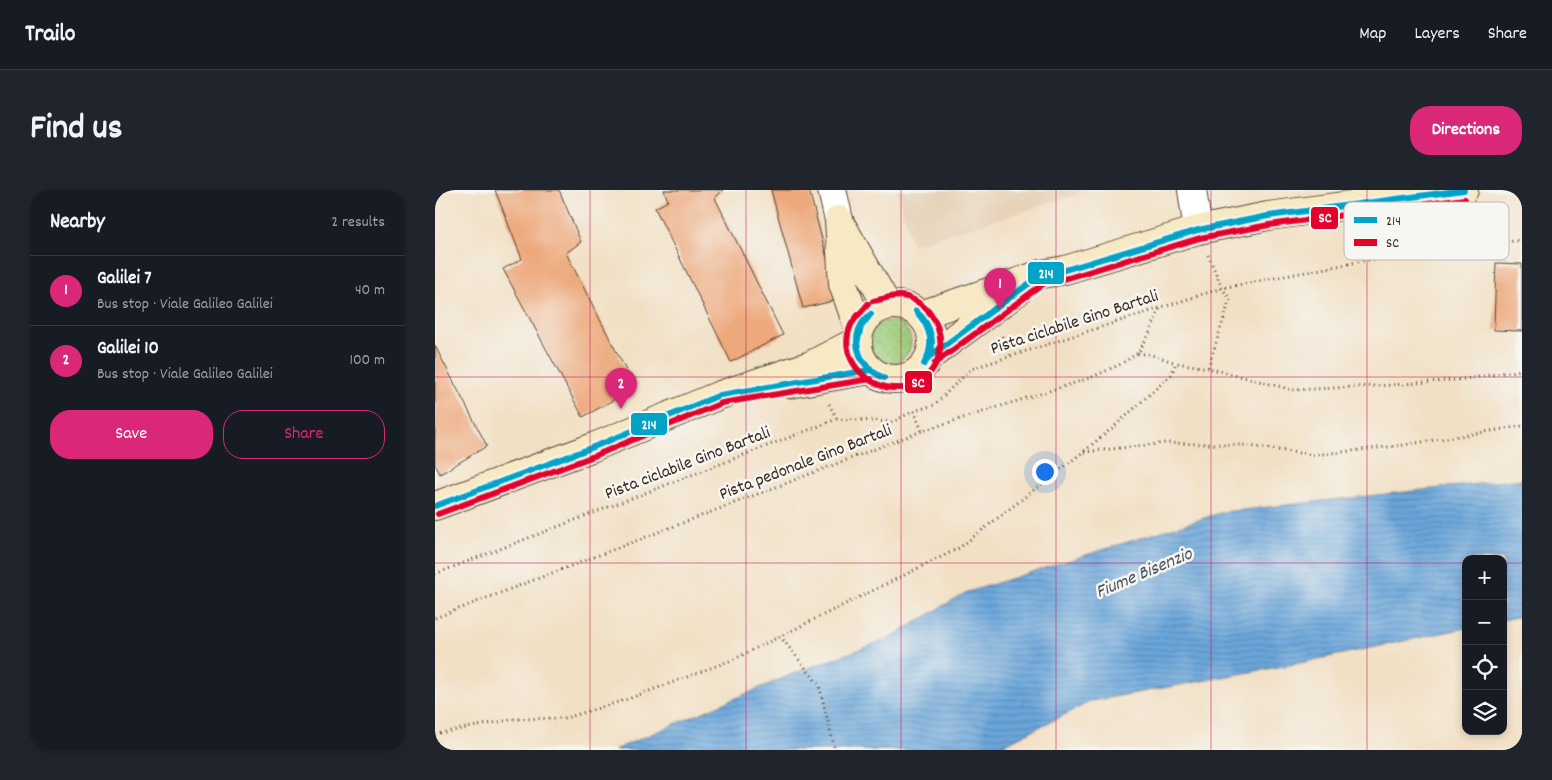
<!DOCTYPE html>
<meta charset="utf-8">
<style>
body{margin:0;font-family:Dekko,sans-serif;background:#20242c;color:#f1f3f6}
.controls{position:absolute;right:15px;bottom:15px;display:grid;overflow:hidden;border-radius:10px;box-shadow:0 2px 8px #0003}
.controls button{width:45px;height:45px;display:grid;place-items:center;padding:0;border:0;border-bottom:1px solid #363941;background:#171b24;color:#f1f3f6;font:25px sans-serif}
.you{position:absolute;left:609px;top:281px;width:18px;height:18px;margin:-12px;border:4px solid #fff;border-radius:50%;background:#1a73e8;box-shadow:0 0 0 8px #1a73e833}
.badge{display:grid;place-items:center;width:32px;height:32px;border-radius:50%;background:#db2777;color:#fff;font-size:16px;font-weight:700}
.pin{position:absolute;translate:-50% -41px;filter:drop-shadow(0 1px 2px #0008)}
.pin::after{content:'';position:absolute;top:26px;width:18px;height:15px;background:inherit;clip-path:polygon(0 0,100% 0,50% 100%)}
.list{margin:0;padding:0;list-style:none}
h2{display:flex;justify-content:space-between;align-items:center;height:65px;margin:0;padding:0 20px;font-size:21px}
h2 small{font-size:16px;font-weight:400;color:#9ea1a6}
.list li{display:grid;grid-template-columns:32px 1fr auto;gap:15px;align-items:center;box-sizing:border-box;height:70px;padding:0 20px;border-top:1px solid #363941}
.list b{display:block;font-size:19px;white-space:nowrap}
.list p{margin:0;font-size:16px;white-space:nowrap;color:#9ea1a6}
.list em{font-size:16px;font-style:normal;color:#9ea1a6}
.actions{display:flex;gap:10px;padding:15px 20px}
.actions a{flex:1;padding:11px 0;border:1px solid #db2777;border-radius:20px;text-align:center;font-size:18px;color:#db2777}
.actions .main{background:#db2777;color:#fff}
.icon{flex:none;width:28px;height:28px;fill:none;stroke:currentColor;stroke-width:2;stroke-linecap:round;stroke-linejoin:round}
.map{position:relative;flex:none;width:1087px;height:560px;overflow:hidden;border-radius:20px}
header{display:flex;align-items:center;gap:30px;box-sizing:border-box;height:70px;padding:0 25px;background:#171b24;border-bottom:1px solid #363941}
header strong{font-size:24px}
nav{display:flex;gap:28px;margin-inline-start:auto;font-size:18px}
.intro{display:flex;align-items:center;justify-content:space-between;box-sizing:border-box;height:120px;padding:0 30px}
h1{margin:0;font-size:35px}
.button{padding:12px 22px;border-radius:20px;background:#db2777;color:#fff;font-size:18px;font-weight:700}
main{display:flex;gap:30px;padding:0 30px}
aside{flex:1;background:#171b24;border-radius:20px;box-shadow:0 2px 8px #0003}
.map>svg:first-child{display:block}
.built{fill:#e6d0b5}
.grass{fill:url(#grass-dots);stroke:#6c7b4c}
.water{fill:url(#water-rules);stroke:#52687c}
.building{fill:#eda97c}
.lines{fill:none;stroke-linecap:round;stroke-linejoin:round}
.minor-casing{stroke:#564537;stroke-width:30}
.secondary-casing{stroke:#564537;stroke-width:30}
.path{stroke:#564537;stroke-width:3;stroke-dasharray:1 4;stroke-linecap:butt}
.minor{stroke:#fff;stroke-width:28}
.secondary{stroke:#f7e9c3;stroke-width:28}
.bus-1-casing{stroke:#f6f6f2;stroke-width:10}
.bus-2-casing{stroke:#f6f6f2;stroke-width:10}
.bus-1{stroke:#03a3c5;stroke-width:6}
.bus-2{stroke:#e4002b;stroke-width:6}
.grid{fill:none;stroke:#c2185b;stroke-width:1;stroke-opacity:0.55}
.labels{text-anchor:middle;stroke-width:5;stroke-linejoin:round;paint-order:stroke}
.street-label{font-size:18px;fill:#3b2a1e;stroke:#f6f6f2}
.water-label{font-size:19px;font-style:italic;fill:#4b5560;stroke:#f6f6f2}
.key{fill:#f6f6f2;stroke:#beb9b2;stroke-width:1}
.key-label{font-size:14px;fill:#3b2a1e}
.line-badge{stroke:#f6f6f2;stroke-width:2}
.badge-label{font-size:14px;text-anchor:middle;font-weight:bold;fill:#fff}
</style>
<header>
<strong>Trailo</strong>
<nav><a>Map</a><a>Layers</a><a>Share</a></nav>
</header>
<div class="intro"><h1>Find us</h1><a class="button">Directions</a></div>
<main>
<aside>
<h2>Nearby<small>2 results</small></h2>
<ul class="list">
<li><span class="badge">1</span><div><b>Galilei 7</b><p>Bus stop · Viale Galileo Galilei</p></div><em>40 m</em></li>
<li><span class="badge">2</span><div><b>Galilei 10</b><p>Bus stop · Viale Galileo Galilei</p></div><em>100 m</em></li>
</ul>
<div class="actions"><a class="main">Save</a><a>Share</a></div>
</aside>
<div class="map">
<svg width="1087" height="560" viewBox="0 0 1087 560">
<defs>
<pattern id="grass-dots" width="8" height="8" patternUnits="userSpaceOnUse" patternTransform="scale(1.25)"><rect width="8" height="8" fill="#9dcc7b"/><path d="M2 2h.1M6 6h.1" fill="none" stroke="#88af6a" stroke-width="1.8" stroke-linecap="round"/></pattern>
<pattern id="water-rules" width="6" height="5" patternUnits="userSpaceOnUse" patternTransform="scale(1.25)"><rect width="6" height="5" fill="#6aa6db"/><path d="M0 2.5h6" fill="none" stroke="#5887b1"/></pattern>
</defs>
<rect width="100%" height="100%" fill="#f6f6f2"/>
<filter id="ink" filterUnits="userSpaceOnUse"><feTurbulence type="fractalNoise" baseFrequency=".02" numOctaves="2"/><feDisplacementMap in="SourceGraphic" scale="10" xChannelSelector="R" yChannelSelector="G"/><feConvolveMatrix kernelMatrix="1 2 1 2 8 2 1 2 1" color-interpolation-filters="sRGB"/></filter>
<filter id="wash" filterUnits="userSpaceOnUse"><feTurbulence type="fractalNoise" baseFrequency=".0096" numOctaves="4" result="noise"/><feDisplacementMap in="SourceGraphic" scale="20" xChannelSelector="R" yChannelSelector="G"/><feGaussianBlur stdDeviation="1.12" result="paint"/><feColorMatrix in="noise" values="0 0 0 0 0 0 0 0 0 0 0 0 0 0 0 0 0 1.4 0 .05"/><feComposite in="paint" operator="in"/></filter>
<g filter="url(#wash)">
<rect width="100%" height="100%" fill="#f2e0c5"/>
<path class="built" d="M462,0H658L477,55Z"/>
<path class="grass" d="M434 152a21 21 0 1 1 42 0a21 21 0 1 1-42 0Z"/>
<path class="water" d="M1087,289V426L1068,430V369H1031V438L865,473L657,511L558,560H179L362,482L453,449L530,403L788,322Z"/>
<g id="blocks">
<path class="building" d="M60,0H124L146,52L131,63L200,198L148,227L68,79L87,69Z
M229,0H288L280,8L348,145L296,172L220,18L233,11Z
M336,0H374L403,110L368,118Z
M1061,73L1087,74V141L1059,140Z
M0,156L52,256L5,284L0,274Z"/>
</g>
</g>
<g filter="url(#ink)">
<use href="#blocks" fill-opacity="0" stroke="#564537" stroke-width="1"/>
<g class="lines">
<defs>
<path id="minor" d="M397,0L404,30
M757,0L763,40"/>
<path id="secondary" d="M404,30L408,94L424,140
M408,38L452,115
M423 152a37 37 0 1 1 74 0a37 37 0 1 1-74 0Z
M486,125L607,84L630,80L763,40L833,26L1029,0
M495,166L583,101
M354,194L435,180
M0,316L156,258L285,205L376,175L422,151"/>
</defs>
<use href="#minor" class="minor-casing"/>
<use href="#secondary" class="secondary-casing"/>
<path class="path" d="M773,65L787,98L795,109L773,178L858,200L957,195L1030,189L1087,180
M567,146L575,165
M703,163L721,166L741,173
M394,214L402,229
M479,221L487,241
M649,262L730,253L807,255L878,265L962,256L1087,236
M0,384L402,229L457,232L479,221L499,215L536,179L787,98L965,64L1087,50
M0,428L487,241L655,188L686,174L703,163L713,146L725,118
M345,446L384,495L400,560
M0,544L79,529L131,528L193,509L297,470L524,358L648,262L681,235L736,185L741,173L773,178"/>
<use href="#minor" class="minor"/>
<use href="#secondary" class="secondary"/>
<defs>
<path id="bus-1" d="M481,121C496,134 504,158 489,174
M481,121C496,138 500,154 489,174
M436,124L426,137L422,154L426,169L435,180L449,188
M436,124C411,143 422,177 449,188
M495,166L607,84L630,80L763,40L833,26L1029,0
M0,316L156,258L285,205L435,180"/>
<path id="bus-2" d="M433,114C428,121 420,127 416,135C402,165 429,196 458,198C464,198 471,199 477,196C507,182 514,148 494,122C488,115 481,110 472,107C460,104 450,109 438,111
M500,173L611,92L633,88L765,48L834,35L1030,9
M3,324L159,266L287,213L436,189"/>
</defs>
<use href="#bus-1" class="bus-1-casing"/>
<use href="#bus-2" class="bus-2-casing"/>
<use href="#bus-1" class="bus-1"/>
<use href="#bus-2" class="bus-2"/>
</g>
</g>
<path class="grid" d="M155,0V560M311,0V560M466,0V560M621,0V560M776,0V560M932,0V560M0,187H1087M0,373H1031M1068,373H1087"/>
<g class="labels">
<g class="street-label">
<text transform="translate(639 131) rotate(-18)" y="6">Pista ciclabile Gino Bartali</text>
<text transform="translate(370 271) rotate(-21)" y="6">Pista pedonale Gino Bartali</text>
<text transform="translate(252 272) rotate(-21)" y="6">Pista ciclabile Gino Bartali</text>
</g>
<g class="water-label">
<text transform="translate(708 381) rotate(-23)" y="7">Fiume Bisenzio</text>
</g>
</g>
<rect x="909" y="12" width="165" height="58" rx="8" class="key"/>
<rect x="919" y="27" width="23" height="6" fill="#03a3c5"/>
<rect x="919" y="49" width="23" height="7" fill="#e4002b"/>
<g class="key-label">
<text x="951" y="35">214</text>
<text x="951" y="57">SC</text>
</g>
<g class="line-badge">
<rect x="875" y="16" width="29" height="24" rx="5" fill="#e4002b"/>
<rect x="592" y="71" width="38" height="24" rx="5" fill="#03a3c5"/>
<rect x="469" y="180" width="29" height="24" rx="5" fill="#e4002b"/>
<rect x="195" y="222" width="38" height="24" rx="5" fill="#03a3c5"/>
</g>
<g class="badge-label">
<text x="890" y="32">SC</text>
<text x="611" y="88">214</text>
<text x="483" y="197">SC</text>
<text x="214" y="239">214</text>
</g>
</svg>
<div class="controls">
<button>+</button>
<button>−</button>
<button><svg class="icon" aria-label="locate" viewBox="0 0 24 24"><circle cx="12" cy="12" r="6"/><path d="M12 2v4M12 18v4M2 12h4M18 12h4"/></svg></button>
<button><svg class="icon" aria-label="layers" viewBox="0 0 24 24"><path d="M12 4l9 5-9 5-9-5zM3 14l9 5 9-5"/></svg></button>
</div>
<div class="you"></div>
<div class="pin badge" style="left:565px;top:119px">1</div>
<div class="pin badge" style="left:186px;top:219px">2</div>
</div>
</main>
